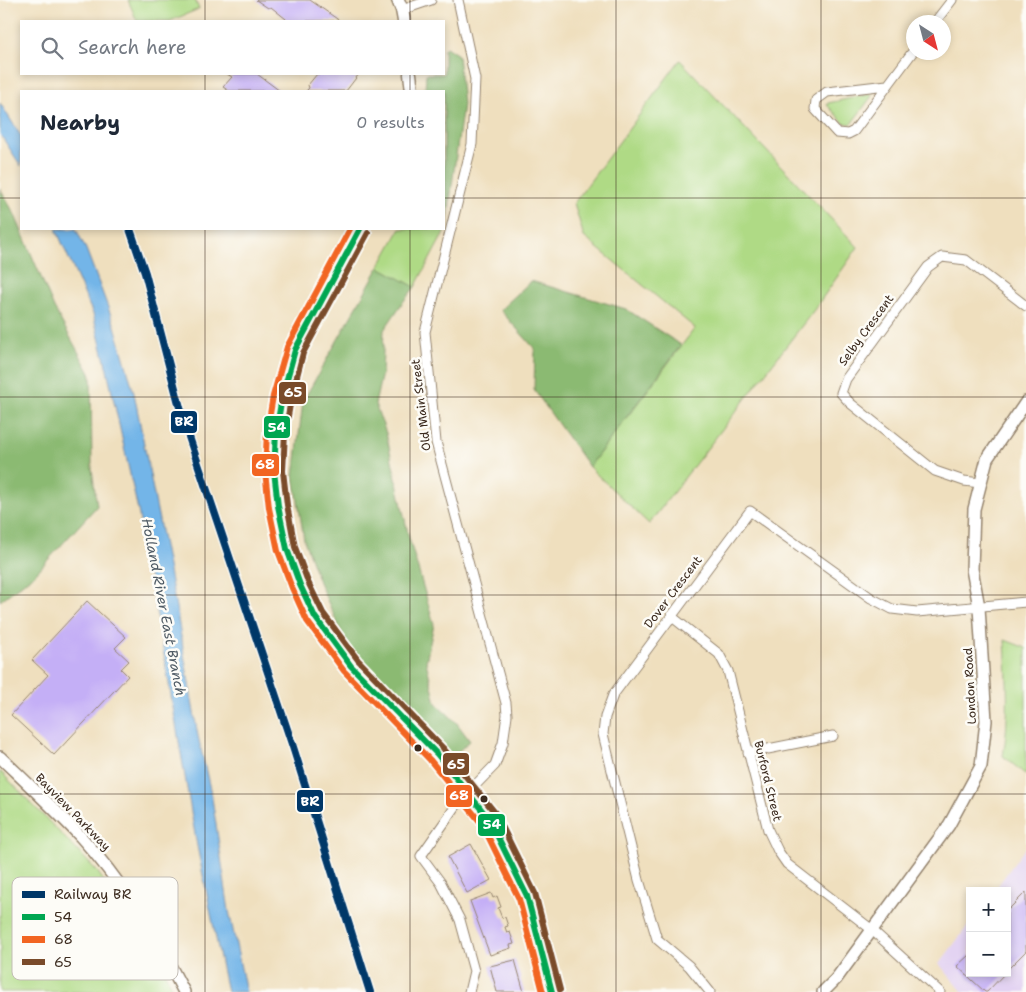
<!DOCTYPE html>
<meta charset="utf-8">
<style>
body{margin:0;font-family:"Shantell Sans",sans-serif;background:#f2f2f3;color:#1f2937}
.controls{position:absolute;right:15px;bottom:15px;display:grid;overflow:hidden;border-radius:0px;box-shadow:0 2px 8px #0003}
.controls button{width:45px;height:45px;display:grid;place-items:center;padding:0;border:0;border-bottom:1px solid #e0e1e3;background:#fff;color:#1f2937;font:25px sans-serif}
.compass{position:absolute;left:906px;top:15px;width:45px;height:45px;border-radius:50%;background:#fff;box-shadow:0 2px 8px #0003;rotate:144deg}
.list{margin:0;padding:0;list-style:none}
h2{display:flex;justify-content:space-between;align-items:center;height:65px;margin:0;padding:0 20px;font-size:21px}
h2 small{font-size:16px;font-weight:400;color:#747a83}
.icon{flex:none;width:28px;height:28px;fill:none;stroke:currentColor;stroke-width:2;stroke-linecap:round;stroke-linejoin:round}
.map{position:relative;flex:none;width:1026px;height:992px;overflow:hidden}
.search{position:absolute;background:#fff;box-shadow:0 2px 8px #0003;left:20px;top:20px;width:425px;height:55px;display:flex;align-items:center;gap:12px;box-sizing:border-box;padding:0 18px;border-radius:0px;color:#747a83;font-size:19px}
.panel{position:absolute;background:#fff;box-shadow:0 2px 8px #0003;left:20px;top:90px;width:425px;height:140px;border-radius:0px}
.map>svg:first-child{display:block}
.built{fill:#e3d3f2}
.green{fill:#afda85;stroke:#758252}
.forest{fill:#8bba72;stroke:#637248}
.water{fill:#73b5e8;stroke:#577083}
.building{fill:#c4aff6}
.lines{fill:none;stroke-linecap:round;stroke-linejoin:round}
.minor-casing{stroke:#95846e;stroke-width:11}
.tertiary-casing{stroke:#95846e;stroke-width:14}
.secondary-casing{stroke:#95846e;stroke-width:15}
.minor{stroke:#fff;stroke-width:9}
.tertiary{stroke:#fff;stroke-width:11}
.secondary{stroke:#fff;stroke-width:12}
.bus-1-casing{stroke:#fdfcf7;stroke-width:10}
.bus-2-casing{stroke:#fdfcf7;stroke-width:10}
.bus-3-casing{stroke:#fdfcf7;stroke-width:10}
.bus-1{stroke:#00a651;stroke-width:6}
.bus-2{stroke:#f26522;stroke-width:6}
.bus-3{stroke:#7a4b2a;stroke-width:6}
.rail-1-casing{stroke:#fdfcf7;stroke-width:11}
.rail-1{stroke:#003768;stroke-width:8}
.grid{fill:none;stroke:#3b2a1e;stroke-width:1;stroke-opacity:0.55}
.bus-dot{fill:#3b2a1e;stroke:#fdfcf7;stroke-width:2}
.labels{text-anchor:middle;stroke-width:5;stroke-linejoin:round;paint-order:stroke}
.street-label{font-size:12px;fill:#3b2a1e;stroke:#fdfcf7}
.water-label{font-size:14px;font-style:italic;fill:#4f5b65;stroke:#fdfcf7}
.key{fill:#fdfcf7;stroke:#c3bdb6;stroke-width:1}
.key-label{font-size:14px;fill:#3b2a1e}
.line-badge{stroke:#fdfcf7;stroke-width:2}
.badge-label{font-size:14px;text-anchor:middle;font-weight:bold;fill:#fff}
</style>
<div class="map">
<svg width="1026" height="992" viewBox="0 0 1026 992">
<rect width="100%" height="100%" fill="#fdfcf7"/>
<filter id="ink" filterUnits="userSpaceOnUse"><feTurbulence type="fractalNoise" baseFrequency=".02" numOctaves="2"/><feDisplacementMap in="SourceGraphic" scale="10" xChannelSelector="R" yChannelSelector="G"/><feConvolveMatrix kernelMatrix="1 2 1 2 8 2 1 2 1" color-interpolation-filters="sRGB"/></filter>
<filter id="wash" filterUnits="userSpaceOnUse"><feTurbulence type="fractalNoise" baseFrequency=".0096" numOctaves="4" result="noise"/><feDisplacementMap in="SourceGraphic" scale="20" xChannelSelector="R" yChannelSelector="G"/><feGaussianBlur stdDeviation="1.12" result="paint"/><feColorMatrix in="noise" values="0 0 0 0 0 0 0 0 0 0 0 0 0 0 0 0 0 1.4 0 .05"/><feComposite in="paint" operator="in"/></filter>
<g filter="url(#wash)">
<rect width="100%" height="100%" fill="#efdfbe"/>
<path class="built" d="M1026,847V992H963L939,964L970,923V973H1007V891H994Z"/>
<path class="green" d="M128,0H195L199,9L170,21H137Z
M680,60L858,247L814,310L649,524L589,467L695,328L584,237L574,203Z
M871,94L872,96L851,124L844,123L827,105L828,103Z
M444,228L446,229L415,287L379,267L400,229Z
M1005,640L1026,648V775L1003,756C1010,717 1007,679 1005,640Z
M0,771L97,871L162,966L174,992H0Z"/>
<path class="forest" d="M446,47L458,55L463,104L446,229L444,228V91H425L426,74H444V49Z
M0,189L14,213L54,308L91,375L92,469L97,506L36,573L0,601Z
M379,267L415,287L403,302L384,330L382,373L375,404L386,433L409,538L434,624L426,662L436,703L456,722L470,741L451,758L348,647L319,582L304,540L294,476L303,401Z
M531,281L626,309L681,345L589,467L534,390L535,349L500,310Z"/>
<path class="water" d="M0,103L21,136V166L0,134Z
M56,229H76L86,249L115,326L134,393L176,607L198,736L212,798L229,911L246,992H227L197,846L159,626L145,554L139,515L105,361L93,314Z"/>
<g id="blocks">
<path class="building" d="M256,0H310L340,21H286V19L271,7L268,8Z
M227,74H257L280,91H229L223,87L232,77Z
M317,74H359L346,91H306L309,88L308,85Z
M87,601L126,637L115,648L129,661L121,669L128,676L54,755L11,715L48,675L32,660Z
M471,844L491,880L467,893L448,857Z
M1026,892V951L1007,970V911Z
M491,893L493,898L497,896L501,907L498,908L502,918L505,917L508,926L505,927L507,933L510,932L514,944L510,945L511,948L490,955L470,901Z
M970,954V973H1005L987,992H985L957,966Z
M515,960L524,992H497L490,966Z"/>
</g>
</g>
<g filter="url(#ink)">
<use href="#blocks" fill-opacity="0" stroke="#95846e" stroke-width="1"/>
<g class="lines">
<defs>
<path id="minor" d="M458,0L475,79L472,144L425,332L436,442L506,703L507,715L503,743L495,765L458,803L421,856L441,883L460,920L474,971L469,992
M402,10L431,0
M935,22L952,0
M887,85L827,92L816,100L815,109L837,133L848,134L854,131L914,50
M980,483L964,481L935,471L850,403L841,393L846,379L928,267L942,257L966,260L1026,306
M671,616L719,654L728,671L768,830L778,851L787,864L871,929L940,992
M748,753L833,736
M710,992L689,966L657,939L639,880L603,734L605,717L613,695L750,511L871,598L892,609L917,612L1026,602"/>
<path id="tertiary" d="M0,757C27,783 55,809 81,837C123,883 156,937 184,992
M823,992L836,979L949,825L981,766L986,721L979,607L972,569L974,509L987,459L1026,402"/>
<path id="secondary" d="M398,0L402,10L404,21
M410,74L412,91
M360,229L295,350L282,397L276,432L274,471L278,506L287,549L300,585L315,617L351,666L437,754L489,819L527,896L552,992"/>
</defs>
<use href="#minor" class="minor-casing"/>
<use href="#tertiary" class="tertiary-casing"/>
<use href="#secondary" class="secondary-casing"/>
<use href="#minor" class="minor"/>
<use href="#tertiary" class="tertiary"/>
<use href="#secondary" class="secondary"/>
<defs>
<path id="bus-1" d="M360,229L295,350L282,397L276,432L274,471L278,506L287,549L300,585L315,617L351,666L437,754L489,819L527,896L552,992"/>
<path id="bus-2" d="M350,229L287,347L273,396L267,432L265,471L269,508L278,551L292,588L307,621L344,671L430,760L482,824L519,899L543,992"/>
<path id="bus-3" d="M368,233L303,353L291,399L285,433L283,471L287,505L295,547L308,582L323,613L358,660L443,748L496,814L535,893L560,990"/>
</defs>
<use href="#bus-1" class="bus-1-casing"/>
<use href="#bus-2" class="bus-2-casing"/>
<use href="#bus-3" class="bus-3-casing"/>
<use href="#bus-1" class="bus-1"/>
<use href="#bus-2" class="bus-2"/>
<use href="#bus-3" class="bus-3"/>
<defs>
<path id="rail-1" d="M130,229L145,273L183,419L293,747L370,992"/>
</defs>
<use href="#rail-1" class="rail-1-casing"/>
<use href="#rail-1" class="rail-1"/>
</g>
</g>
<path class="grid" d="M205,0V21M410,0V21M616,0V992M821,0V992M205,74V91M410,74V91M0,198H21M444,198H1026M205,229V992M410,229V992M0,397H1026M0,595H1026M0,794H1026"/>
<g class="bus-dot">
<circle cx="418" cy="748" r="4.5"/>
<circle cx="484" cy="799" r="4.5"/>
</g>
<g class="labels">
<g class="street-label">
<text transform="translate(866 330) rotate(-54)" y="4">Selby Crescent</text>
<text transform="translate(421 405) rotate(-97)" y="4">Old Main Street</text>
<text transform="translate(673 592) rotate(-53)" y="4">Dover Crescent</text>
<text transform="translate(970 686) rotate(-93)" y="4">London Road</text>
<text transform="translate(768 781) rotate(76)" y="4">Burford Street</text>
<text transform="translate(73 812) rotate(46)" y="4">Bayview Parkway</text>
</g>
<g class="water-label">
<text transform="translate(164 607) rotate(79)" y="5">Holland River East Branch</text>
</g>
</g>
<rect x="12" y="877" width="166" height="103" rx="8" class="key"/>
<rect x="22" y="891" width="23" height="7" fill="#003768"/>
<rect x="22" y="914" width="23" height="6" fill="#00a651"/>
<rect x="22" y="936" width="23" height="7" fill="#f26522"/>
<rect x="22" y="959" width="23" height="6" fill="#7a4b2a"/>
<g class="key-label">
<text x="54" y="899">Railway BR</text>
<text x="54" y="922">54</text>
<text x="54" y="944">68</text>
<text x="54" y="967">65</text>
</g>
<g class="line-badge">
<rect x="278" y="381" width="29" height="24" rx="5" fill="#7a4b2a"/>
<rect x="170" y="410" width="28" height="24" rx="5" fill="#003768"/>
<rect x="263" y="415" width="28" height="24" rx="5" fill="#00a651"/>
<rect x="251" y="453" width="29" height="24" rx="5" fill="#f26522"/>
<rect x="442" y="752" width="28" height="24" rx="5" fill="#7a4b2a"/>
<rect x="445" y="784" width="28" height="24" rx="5" fill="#f26522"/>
<rect x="296" y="789" width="28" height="24" rx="5" fill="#003768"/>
<rect x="477" y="813" width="29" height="24" rx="5" fill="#00a651"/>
</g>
<g class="badge-label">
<text x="293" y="397">65</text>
<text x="184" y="426">BR</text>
<text x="277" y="432">54</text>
<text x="265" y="469">68</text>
<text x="456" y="769">65</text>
<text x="459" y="800">68</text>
<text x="310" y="806">BR</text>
<text x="492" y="829">54</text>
</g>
</svg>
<div class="controls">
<button>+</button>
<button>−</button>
</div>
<svg class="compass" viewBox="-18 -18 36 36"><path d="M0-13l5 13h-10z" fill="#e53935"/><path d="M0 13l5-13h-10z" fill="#747a83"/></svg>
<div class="search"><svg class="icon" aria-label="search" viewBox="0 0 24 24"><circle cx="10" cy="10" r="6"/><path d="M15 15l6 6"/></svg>Search here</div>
<section class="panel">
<h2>Nearby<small>0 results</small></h2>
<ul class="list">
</ul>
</section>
</div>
